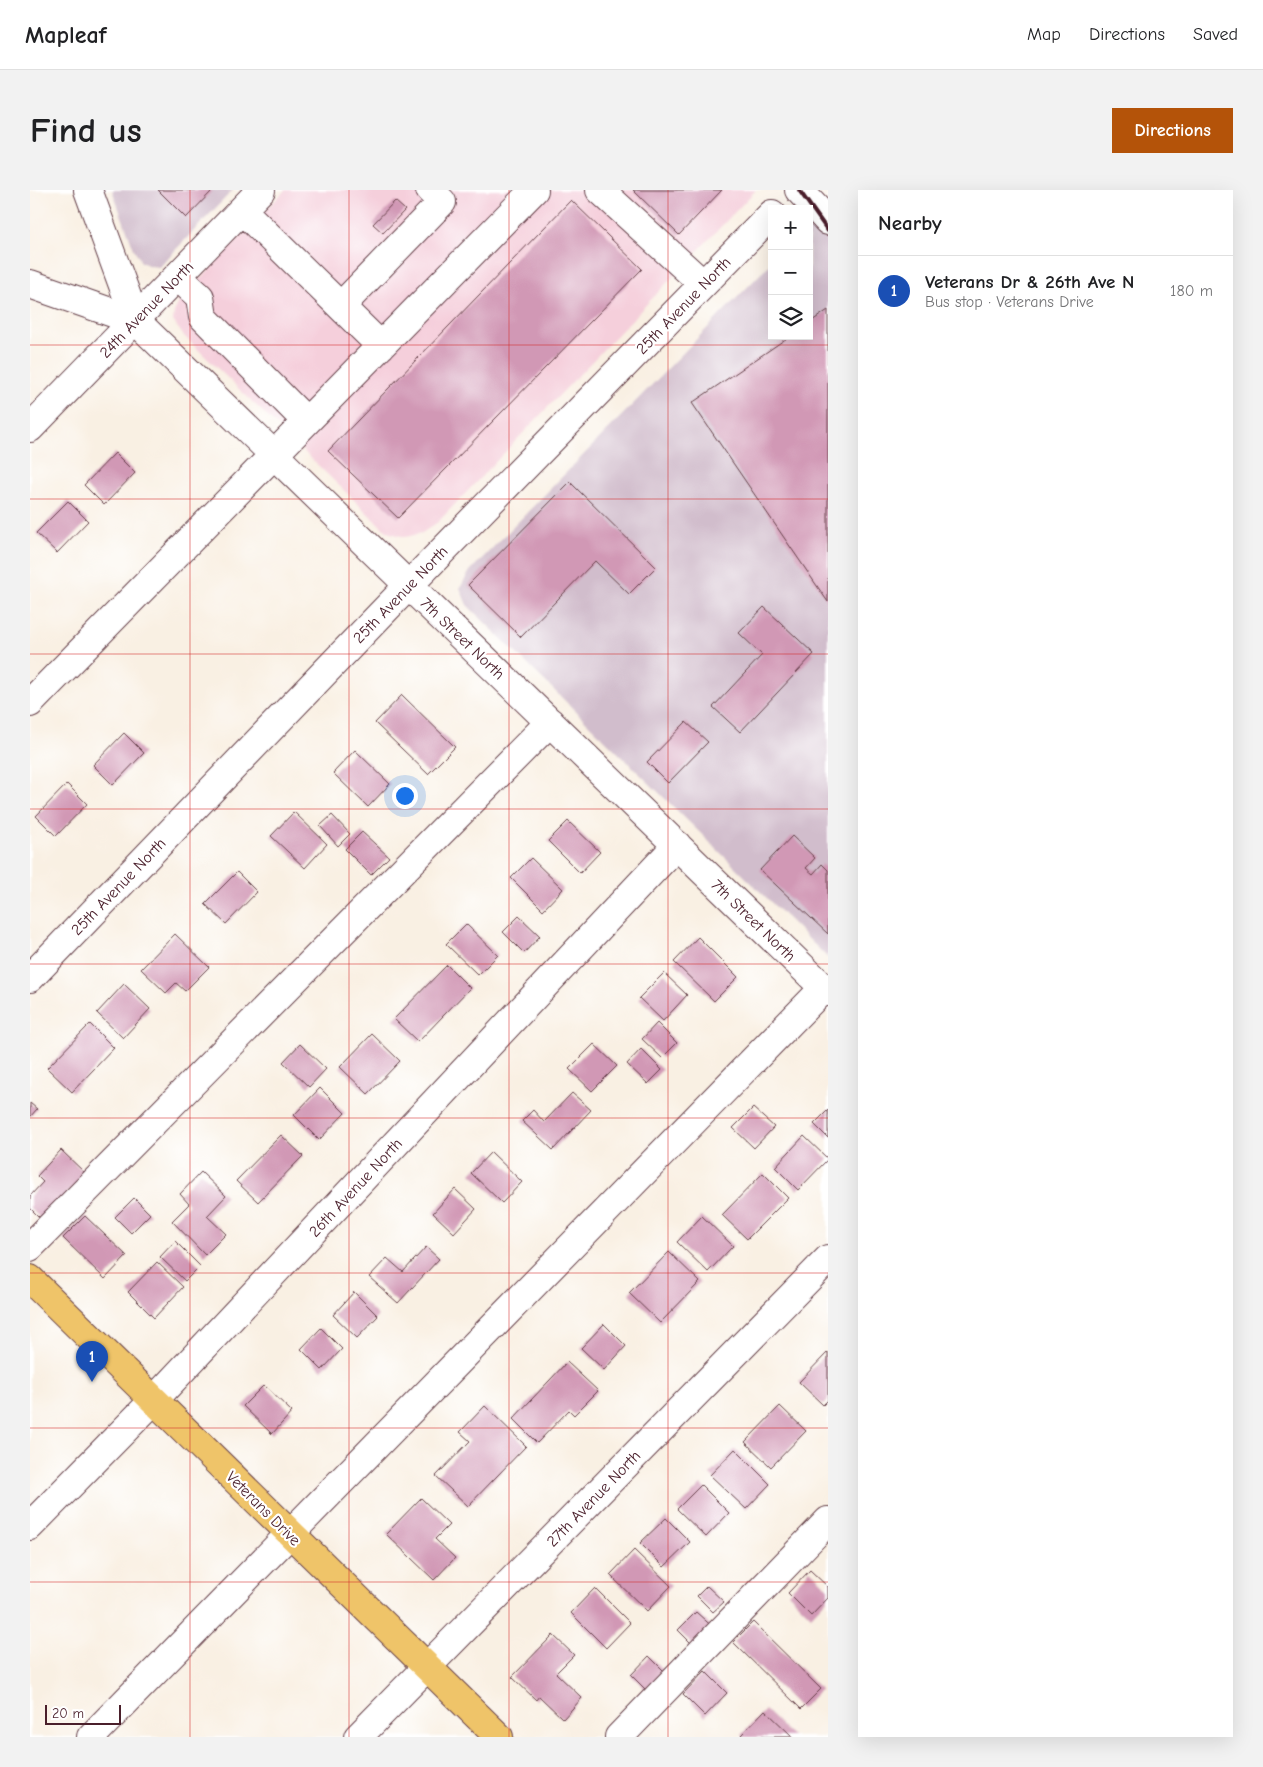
<!DOCTYPE html>
<meta charset="utf-8">
<style>
body{margin:0;font-family:"Comic Neue",sans-serif;background:#f2f2f2;color:#202124}
.controls{position:absolute;right:15px;top:15px;display:grid;overflow:hidden;border-radius:0px;box-shadow:0 5px 20px #0002}
.controls button{width:45px;height:45px;display:grid;place-items:center;padding:0;border:0;border-bottom:1px solid #e0e0e0;background:#fff;color:#202124;font:25px sans-serif}
.scale{position:absolute;left:15px;bottom:12px;width:76px;box-sizing:border-box;padding-left:5px;border:2px solid #4a1f2b;border-top:0;font-size:14px;line-height:18px;white-space:nowrap;color:#4a1f2b;-webkit-text-stroke:4px #fff;paint-order:stroke}
.you{position:absolute;left:374px;top:605px;width:18px;height:18px;margin:-12px;border:4px solid #fff;border-radius:50%;background:#1a73e8;box-shadow:0 0 0 8px #1a73e833}
.badge{display:grid;place-items:center;width:32px;height:32px;border-radius:50%;background:#b45309;color:#fff;font-size:16px;font-weight:700}
.pin{position:absolute;translate:-50% -41px;filter:drop-shadow(0 1px 2px #0008)}
.pin::after{content:'';position:absolute;top:26px;width:18px;height:15px;background:inherit;clip-path:polygon(0 0,100% 0,50% 100%)}
.list{margin:0;padding:0;list-style:none}
h2{display:flex;justify-content:space-between;align-items:center;height:65px;margin:0;padding:0 20px;font-size:21px}
h2 small{font-size:16px;font-weight:400;color:#757577}
.list li{display:grid;grid-template-columns:32px 1fr auto;gap:15px;align-items:center;box-sizing:border-box;height:70px;padding:0 20px;border-top:1px solid #e0e0e0}
.list b{display:block;font-size:19px;white-space:nowrap}
.list p{margin:0;font-size:16px;white-space:nowrap;color:#757577}
.list em{font-size:16px;font-style:normal;color:#757577}
.icon{flex:none;width:28px;height:28px;fill:none;stroke:currentColor;stroke-width:2;stroke-linecap:round;stroke-linejoin:round}
.map{position:relative;flex:none;width:798px;height:1547px;overflow:hidden;border-radius:0px}
header{display:flex;align-items:center;gap:30px;box-sizing:border-box;height:70px;padding:0 25px;background:#fff;border-bottom:1px solid #e0e0e0}
header strong{font-size:24px}
nav{display:flex;gap:28px;margin-inline-start:auto;font-size:18px}
.intro{display:flex;align-items:center;justify-content:space-between;box-sizing:border-box;height:120px;padding:0 30px}
h1{margin:0;font-size:35px}
.button{padding:12px 22px;border-radius:0px;background:#b45309;color:#fff;font-size:18px;font-weight:700}
main{display:flex;gap:30px;padding:0 30px}
aside{flex:1;background:#fff;border-radius:0px;box-shadow:0 5px 20px #0002}
.map>svg:first-child{display:block}
.built{fill:#f5cfdb}
.industrial{fill:#d1bdcc}
.building{fill:#d198b5}
.lines{fill:none;stroke-linecap:round;stroke-linejoin:round}
.minor-casing{stroke:#643e47;stroke-width:30}
.major-casing{stroke:#643e47;stroke-width:30}
.minor{stroke:#fff;stroke-width:28}
.major{stroke:#efc469;stroke-width:28}
.rail{stroke:#4a1f2b;stroke-width:4}
.grid{fill:none;stroke:#d62828;stroke-width:1;stroke-opacity:0.55}
.labels{text-anchor:middle;stroke-width:4.5;stroke-linejoin:round;paint-order:stroke}
.street-label{font-size:16px;fill:#4a1f2b;stroke:#fff}
</style>
<header>
<strong>Mapleaf</strong>
<nav><a>Map</a><a>Directions</a><a>Saved</a></nav>
</header>
<div class="intro"><h1>Find us</h1><a class="button">Directions</a></div>
<main>
<div class="map">
<svg width="798" height="1547" viewBox="0 0 798 1547">
<rect width="100%" height="100%" fill="#fff"/>
<filter id="ink" filterUnits="userSpaceOnUse"><feTurbulence type="fractalNoise" baseFrequency=".02" numOctaves="2"/><feDisplacementMap in="SourceGraphic" scale="10" xChannelSelector="R" yChannelSelector="G"/><feConvolveMatrix kernelMatrix="1 2 1 2 8 2 1 2 1" color-interpolation-filters="sRGB"/></filter>
<filter id="wash" filterUnits="userSpaceOnUse"><feTurbulence type="fractalNoise" baseFrequency=".0096" numOctaves="4" result="noise"/><feDisplacementMap in="SourceGraphic" scale="20" xChannelSelector="R" yChannelSelector="G"/><feGaussianBlur stdDeviation="1.12" result="paint"/><feColorMatrix in="noise" values="0 0 0 0 0 0 0 0 0 0 0 0 0 0 0 0 0 1.4 0 .05"/><feComposite in="paint" operator="in"/></filter>
<g filter="url(#wash)">
<rect width="100%" height="100%" fill="#f9f0e3"/>
<path class="built" d="M255,0H726L408,332L392,343L376,347L360,343L353,338L153,145L143,131L144,122L149,112Z"/>
<path class="industrial" d="M82,0H203L129,77L120,76L111,72L104,59Z
M798,14V768L437,415L430,398L440,381L742,72V146H779V33Z"/>
<g id="blocks">
<path class="building" d="M128,0H183L156,28Z
M603,0H692L649,45Z
M541,10L612,79L368,328L298,261Z
M365,11L375,20L353,43L343,34Z
M798,120V412L662,213L760,146H779V133Z
M85,263L105,283L74,315L54,295Z
M540,292L626,377L599,404L565,371L491,447L438,395Z
M38,311L58,331L27,363L6,343Z
M734,417L784,464L710,542L683,517L732,465L709,443Z
M372,505L425,557L398,584L345,533Z
M656,532L678,552L638,593L617,572Z
M94,543L114,563L83,595L63,575Z
M325,560L360,594L338,617L303,583Z
M37,594L57,614L26,646L6,626Z
M264,622L297,654L275,678L241,646Z
M302,625L320,644L308,656L290,636Z
M538,631L570,662L550,683L518,651Z
M332,642L359,667L341,685L315,659Z
M762,646L785,668L776,678L783,684L792,674L798,680V744L730,680Z
M501,668L533,699L513,720L481,688Z
M207,682L227,702L196,734L175,714Z
M489,726L510,746L494,763L473,742Z
M436,734L468,765L448,785L416,754Z
M145,744L179,777L155,801L146,793L136,803L111,779Z
M668,747L708,787L684,811L644,772Z
M417,775L440,798L388,852L364,829Z
M634,783L657,805L633,831L609,808Z
M94,794L120,819L93,848L67,823Z
M627,833L647,853L632,868L612,849Z
M60,834L84,858L42,902L17,878Z
M342,844L370,871L338,904L310,877Z
M270,854L296,879L279,897L253,872Z
M564,854L587,876L562,901L539,879Z
M611,859L632,880L618,894L597,874Z
M290,898L315,923L289,950L264,925Z
M542,903L561,920L523,960L492,931L503,920L514,932Z
M0,913L7,919L0,927Z
M723,918L744,937L724,958L703,938Z
M798,920V948L784,934Z
M251,945L273,966L228,1012L206,991Z
M774,946L798,969L768,1000L745,977Z
M31,960L56,984L12,1030L0,1018V1006L13,992L7,986Z
M461,962L492,992L472,1013L441,983Z
M171,982L196,1006L177,1026L196,1044L175,1065L142,1031L159,1014L150,1004Z
M733,983L758,1008L717,1049L692,1025Z
M425,999L446,1019L424,1043L403,1023Z
M104,1008L120,1024L101,1043L85,1027Z
M55,1026L97,1066L75,1089L33,1048Z
M672,1026L703,1056L678,1082L647,1052Z
M145,1051L170,1076L155,1091L130,1067Z
M396,1057L409,1069L368,1113L339,1087L357,1068L373,1082Z
M639,1062L670,1092L630,1133L599,1103Z
M127,1072L153,1097L124,1128L98,1102Z
M324,1102L348,1126L327,1148L303,1125Z
M574,1134L596,1156L574,1180L551,1158Z
M291,1138L312,1159L292,1180L271,1159Z
M798,1162V1210L793,1215L769,1192Z
M537,1172L568,1201L544,1225L539,1220L507,1253L483,1229Z
M234,1195L262,1222L242,1244L213,1216Z
M455,1216L496,1256L438,1316L406,1286L440,1251L430,1242Z
M750,1216L776,1241L741,1277L715,1252Z
M705,1259L740,1294L716,1319L680,1285Z
M671,1295L699,1323L676,1347L647,1319Z
M391,1308L419,1335L405,1349L425,1368L404,1390L356,1344Z
M636,1328L660,1352L634,1377L610,1353Z
M604,1360L641,1396L617,1421L580,1385Z
M780,1380L798,1397V1408L781,1426L758,1403Z
M677,1396L694,1412L683,1422L667,1406Z
M565,1398L600,1433L576,1458L541,1423Z
M666,1422L686,1440L667,1459L648,1440Z
M723,1432L791,1499L771,1519L703,1452Z
M523,1445L544,1465L526,1483L552,1508L533,1529L509,1506L506,1510L482,1487Z
M619,1466L637,1484L619,1503L601,1485Z
M675,1481L697,1503L675,1526L653,1504Z
M735,1520L763,1547H713L711,1545Z"/>
</g>
</g>
<g filter="url(#ink)">
<use href="#blocks" fill-opacity="0" stroke="#643e47" stroke-width="1"/>
<g class="lines">
<defs>
<path id="minor" d="M58,0L106,131
M570,0L673,94
M769,0L798,31
M212,20L351,156
M148,87L170,107L173,127L276,231
M0,94L106,131L798,802
M311,116L412,12L400,0
M0,238L231,0
M0,513L504,0
M0,788L379,395L742,24
M0,1057L520,532
M0,1336L124,1210L647,655
M61,1547L794,798
M328,1547L798,1069
M589,1547L798,1331"/>
<path id="major" d="M0,1089L469,1547"/>
</defs>
<use href="#minor" class="minor-casing"/>
<use href="#major" class="major-casing"/>
<use href="#minor" class="minor"/>
<use href="#major" class="major"/>
<path class="rail" d="M769,0L798,41"/>
</g>
</g>
<path class="grid" d="M160,0V1547M319,0V1547M479,0V1547M638,0V1547M0,155H798M0,309H798M0,464H798M0,619H798M0,774H798M0,928H798M0,1083H798M0,1238H798M0,1392H798"/>
<g class="labels">
<g class="street-label">
<text transform="translate(653 115) rotate(-46)" y="6">25th Avenue North</text>
<text transform="translate(116 119) rotate(-46)" y="6">24th Avenue North</text>
<text transform="translate(370 404) rotate(-46)" y="6">25th Avenue North</text>
<text transform="translate(433 448) rotate(44)" y="6">7th Street North</text>
<text transform="translate(88 696) rotate(-46)" y="6">25th Avenue North</text>
<text transform="translate(724 730) rotate(44)" y="6">7th Street North</text>
<text transform="translate(325 997) rotate(-47)" y="6">26th Avenue North</text>
<text transform="translate(563 1308) rotate(-46)" y="6">27th Avenue North</text>
<text transform="translate(234 1318) rotate(45)" y="6">Veterans Drive</text>
</g>
</g>
</svg>
<div class="controls">
<button>+</button>
<button>−</button>
<button><svg class="icon" aria-label="layers" viewBox="0 0 24 24"><path d="M12 4l9 5-9 5-9-5zM3 14l9 5 9-5"/></svg></button>
</div>
<div class="scale">20 m</div>
<div class="you"></div>
<div class="pin badge" style="left:62px;top:1192px;background:#1a4fb4">1</div>
</div>
<aside>
<h2>Nearby<small></small></h2>
<ul class="list">
<li><span class="badge" style="background:#1a4fb4">1</span><div><b>Veterans Dr &amp; 26th Ave N</b><p>Bus stop · Veterans Drive</p></div><em>180 m</em></li>
</ul>
</aside>
</main>
